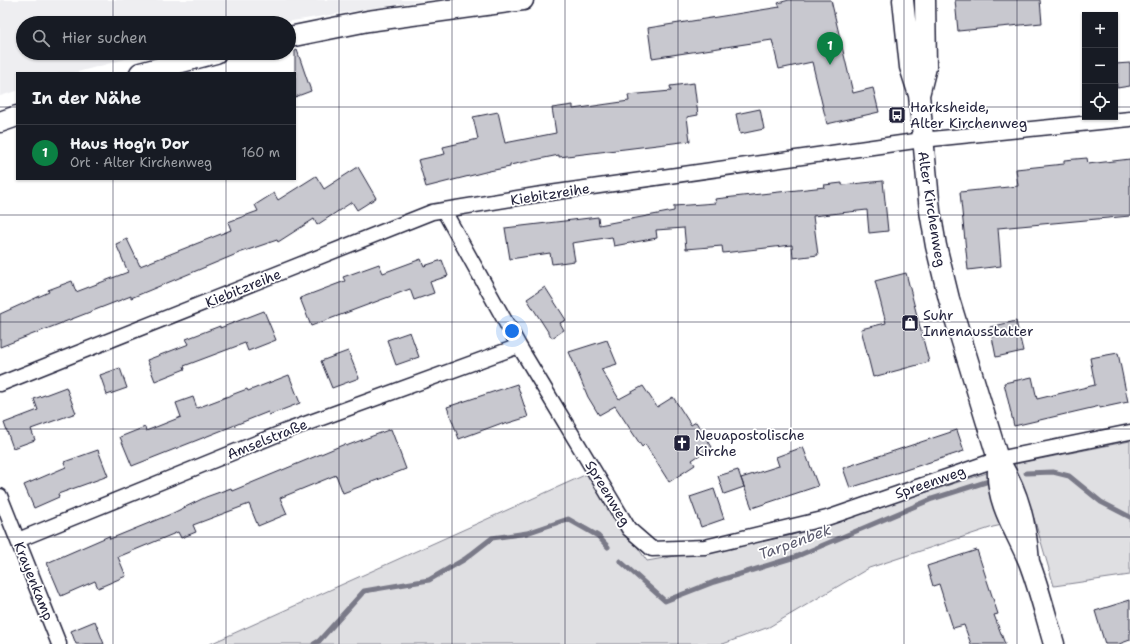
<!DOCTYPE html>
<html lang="de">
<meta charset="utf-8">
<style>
body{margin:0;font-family:"Shantell Sans",sans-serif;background:#20242c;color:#f1f3f6}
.controls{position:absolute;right:12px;top:12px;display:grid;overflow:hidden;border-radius:0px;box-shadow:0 1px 3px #0004}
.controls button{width:36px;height:36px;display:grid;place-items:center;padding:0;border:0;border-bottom:1px solid #363941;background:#171b24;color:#f1f3f6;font:20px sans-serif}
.you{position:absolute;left:512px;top:331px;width:14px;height:14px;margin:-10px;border:3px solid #fff;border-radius:50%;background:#1a73e8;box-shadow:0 0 0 6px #1a73e833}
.badge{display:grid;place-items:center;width:26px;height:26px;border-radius:50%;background:#0b8043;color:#fff;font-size:13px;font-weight:700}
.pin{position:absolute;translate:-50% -33px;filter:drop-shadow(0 1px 2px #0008)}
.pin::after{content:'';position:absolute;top:21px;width:14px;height:12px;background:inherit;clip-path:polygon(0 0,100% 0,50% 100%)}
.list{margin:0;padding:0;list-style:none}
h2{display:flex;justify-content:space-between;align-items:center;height:52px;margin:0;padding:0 16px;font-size:17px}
h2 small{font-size:13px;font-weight:400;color:#9ea1a6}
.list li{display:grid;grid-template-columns:26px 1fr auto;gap:12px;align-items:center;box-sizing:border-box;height:56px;padding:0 16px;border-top:1px solid #363941}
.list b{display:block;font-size:15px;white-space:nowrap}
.list p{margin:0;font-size:13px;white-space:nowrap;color:#9ea1a6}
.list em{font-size:13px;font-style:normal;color:#9ea1a6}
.icon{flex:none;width:22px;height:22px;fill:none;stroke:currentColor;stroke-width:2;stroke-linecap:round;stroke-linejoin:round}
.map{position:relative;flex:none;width:1130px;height:644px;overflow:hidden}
.search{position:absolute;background:#171b24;box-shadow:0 1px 3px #0004;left:16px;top:16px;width:280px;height:44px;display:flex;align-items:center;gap:10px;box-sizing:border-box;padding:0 14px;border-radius:22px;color:#9ea1a6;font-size:15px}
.panel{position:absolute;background:#171b24;box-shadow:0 1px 3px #0004;left:16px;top:72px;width:280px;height:108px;border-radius:0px}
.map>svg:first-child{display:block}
.built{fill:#eeeef1}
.green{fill:#dfdfe2;stroke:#80808e}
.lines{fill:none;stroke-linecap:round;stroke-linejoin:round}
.stream{stroke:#7a7a88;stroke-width:5}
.building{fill:#c8c8cf;stroke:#22223b}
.street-casing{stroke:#22223b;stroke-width:17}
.secondary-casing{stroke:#22223b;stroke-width:23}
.street{stroke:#fff;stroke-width:14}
.secondary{stroke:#fff;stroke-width:20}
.grid{fill:none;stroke:#22223b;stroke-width:1;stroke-opacity:0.55}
.labels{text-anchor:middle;stroke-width:3.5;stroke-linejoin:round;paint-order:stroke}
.poi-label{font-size:14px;fill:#22223b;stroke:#fff;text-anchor:start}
.street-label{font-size:14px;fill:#22223b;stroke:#fff}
.water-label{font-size:15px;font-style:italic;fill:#5c5c6f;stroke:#fff}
</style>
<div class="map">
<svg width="1130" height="644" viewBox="0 0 1130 644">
<rect width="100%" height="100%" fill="#fff"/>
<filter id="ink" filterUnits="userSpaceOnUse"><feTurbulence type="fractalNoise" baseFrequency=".025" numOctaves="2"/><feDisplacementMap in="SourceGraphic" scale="8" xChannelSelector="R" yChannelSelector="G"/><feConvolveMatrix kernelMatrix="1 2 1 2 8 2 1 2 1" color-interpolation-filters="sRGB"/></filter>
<g filter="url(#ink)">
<path class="built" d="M0,0H426L279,23H23V53H148L74,73H17V91L0,96Z"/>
<path class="green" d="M1130,441V575L1054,586L1034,518L993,527L869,568L769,627L723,644H210L587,474L647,561L789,536L1015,464Z"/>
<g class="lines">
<path class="stream" d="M1026,473L1053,472L1069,476L1101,502L1130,517
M620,561L665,601L714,582L795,557L932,499L989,481
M314,644L319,641L364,591L429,580L465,559L492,538L527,533L568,519L598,536L608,547"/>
</g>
<path class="building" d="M789,0H831L853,93L873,88L879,112L827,124L812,62L779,69L772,40L652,58L648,28L780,7L778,3Z
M955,0H1040L1042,23L958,31Z
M297,50L311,91L295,97V51Z
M1130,63V86L1117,88L1115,64Z
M694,83L698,115L687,117L690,141L559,157V155L510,165V167L489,171L426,187L418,160L445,154L443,147L478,139L473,117L498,112L505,143L556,133L552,108L573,105V109L629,101L628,95L671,91L670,86Z
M760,109L764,129L740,134L736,114Z
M1087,158L1088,164L1130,159V216L998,228L1001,266L968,270L960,192L1018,186L1016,169L1064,164V160Z
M358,167L376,198L357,210L352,202L317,225L314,219L278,242L277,240L239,253L131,298V296L0,347V314L49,292L48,290L72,281L76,292L128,272L116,244L127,239L140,266L231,230L228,222L258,211L255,205L274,193L278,200L316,176L324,189Z
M883,181L888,231L869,233L867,210L813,216L818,255L793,258L792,245L723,253L722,246L686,249L684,228L656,230L657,238L614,246L612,237L572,243L575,261L552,264L550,253L510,259L505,228L598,217L599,225L674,211V206L716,203L715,199L825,187L824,185L842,183V185Z
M421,259L424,266L442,260L448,276L430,282L434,293L414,300L410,289L311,326L300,298L345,281L343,277L379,264L383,273Z
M906,273L929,362L873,377L861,329L886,323L875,281Z
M545,287L566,320L560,323L564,330L552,338L527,299Z
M264,311L276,340L248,351L245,343L184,366L185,369L155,381L147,360L189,344L186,339L220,326V328Z
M1016,321L1023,351L996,357L990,327Z
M410,332L419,357L396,365L387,340Z
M607,340L617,364L601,369L619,399L643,386L657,407L673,397L691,425L696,422L712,447L692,460L695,465L669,482L645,444L642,447L615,406L599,415L588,397L569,352Z
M348,351L359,378L332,388L321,361Z
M1118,353L1128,402L1100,408V406L1014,426L1004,383L1032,377L1037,399L1095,385L1090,358Z
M120,368L127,388L107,395L100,375Z
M289,375L300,403L269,415L268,412L132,466L120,437L145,427L146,431L181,417L176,403L193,397L197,408L247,389L248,391Z
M517,384L528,417L502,425V423L459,439L447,407Z
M66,387L76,413L31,429L35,440L13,448L4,423L38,410L34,399Z
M391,429L406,469L343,493L336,475L280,498L287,514L258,526L249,504L193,525L196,532L181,538L178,532L118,557L126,576L98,588L95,581L61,596L47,563L109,536L110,539L171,514L206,497L231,488L232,491L345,444L346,446Z
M957,430L964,451L850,488L843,468Z
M803,447L818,486L752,508L741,478L779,466L776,457Z
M98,450L108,476L58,494L59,497L34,508L24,485L66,467L64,462Z
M738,470L744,487L724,494L718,476Z
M714,489L724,519L701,527L690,497Z
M977,550L998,614L994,615L1005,644H971L964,625L953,628L939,584L933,586L927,566Z
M1130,600V640L1119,644H1105L1095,611Z
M95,621L104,644H76L71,631Z"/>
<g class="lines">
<defs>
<path id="street" d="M444,211L519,346L629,529L652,549L705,547L827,518L998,459L1130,432
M0,384L432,212L536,195L922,140L1130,119
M0,496L59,644
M18,540L286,431L519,346"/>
<path id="secondary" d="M903,0L910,67L919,95L930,211L936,246L949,299L998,459C1019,493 1026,523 1029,562
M289,37L368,21L523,0
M140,73L216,53
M919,95L926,67L925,0
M0,122L17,116
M998,470C996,503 1017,533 1029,562C1039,588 1046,617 1054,644"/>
</defs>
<use href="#street" class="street-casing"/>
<use href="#secondary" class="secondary-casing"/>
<use href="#street" class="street"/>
<use href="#secondary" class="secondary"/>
</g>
</g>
<path class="grid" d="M113,0V23M226,0V23M339,0V644M452,0V644M565,0V644M678,0V644M791,0V644M904,0V644M1017,0V644M113,53V73M226,53V73M0,107H17M295,107H1085M1115,107H1130M113,179V644M226,179V644M0,215H1130M0,322H1130M0,429H1130M0,537H1130"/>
<defs>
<symbol id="bus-square" viewBox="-11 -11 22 22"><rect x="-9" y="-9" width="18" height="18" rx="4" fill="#22223b" stroke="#fff"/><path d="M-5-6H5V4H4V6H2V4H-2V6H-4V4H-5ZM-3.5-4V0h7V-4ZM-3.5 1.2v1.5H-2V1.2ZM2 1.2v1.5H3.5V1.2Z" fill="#fff"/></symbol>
<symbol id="shop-square" viewBox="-11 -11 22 22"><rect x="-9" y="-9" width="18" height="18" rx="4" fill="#22223b" stroke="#fff"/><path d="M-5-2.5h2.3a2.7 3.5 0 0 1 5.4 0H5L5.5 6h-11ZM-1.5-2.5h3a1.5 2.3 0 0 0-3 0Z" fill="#fff"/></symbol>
<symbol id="church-square" viewBox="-11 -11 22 22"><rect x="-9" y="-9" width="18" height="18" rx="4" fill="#22223b" stroke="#fff"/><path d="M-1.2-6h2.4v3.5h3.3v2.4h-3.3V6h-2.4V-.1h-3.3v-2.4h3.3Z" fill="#fff"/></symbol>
</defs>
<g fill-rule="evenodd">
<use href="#bus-square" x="887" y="105" width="20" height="20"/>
<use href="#shop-square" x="900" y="313" width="20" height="20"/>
<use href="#church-square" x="672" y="433" width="20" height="20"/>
</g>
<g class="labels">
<g class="poi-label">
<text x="910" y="112">Harksheide,<tspan x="910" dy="16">Alter Kirchenweg</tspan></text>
<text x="923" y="320">Suhr<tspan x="923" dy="16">Innenausstatter</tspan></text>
<text x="695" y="440">Neuapostolische<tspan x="695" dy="16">Kirche</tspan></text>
</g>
<g class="street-label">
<text transform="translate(550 194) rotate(-9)" y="5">Kiebitzreihe</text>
<text transform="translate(932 209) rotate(81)" y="5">Alter Kirchenweg</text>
<text transform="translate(243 288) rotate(-22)" y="5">Kiebitzreihe</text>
<text transform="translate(267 439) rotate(-22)" y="5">Amselstraße</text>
<text transform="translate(930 482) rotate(-19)" y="5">Spreenweg</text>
<text transform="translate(608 493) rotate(59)" y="5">Spreenweg</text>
<text transform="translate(34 581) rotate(68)" y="5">Krayenkamp</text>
</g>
<g class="water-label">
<text transform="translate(795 542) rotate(-20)" y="5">Tarpenbek</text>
</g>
</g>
</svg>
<div class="controls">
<button>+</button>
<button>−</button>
<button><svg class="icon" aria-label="locate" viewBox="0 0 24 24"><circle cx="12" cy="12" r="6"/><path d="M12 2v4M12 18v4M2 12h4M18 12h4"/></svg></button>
</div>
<div class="you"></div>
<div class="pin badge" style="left:830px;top:65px">1</div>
<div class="search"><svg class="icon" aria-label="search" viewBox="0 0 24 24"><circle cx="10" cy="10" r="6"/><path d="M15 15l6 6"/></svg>Hier suchen</div>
<section class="panel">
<h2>In der Nähe<small></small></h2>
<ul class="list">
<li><span class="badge">1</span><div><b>Haus Hog'n Dor</b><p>Ort · Alter Kirchenweg</p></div><em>160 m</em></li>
</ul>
</section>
</div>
